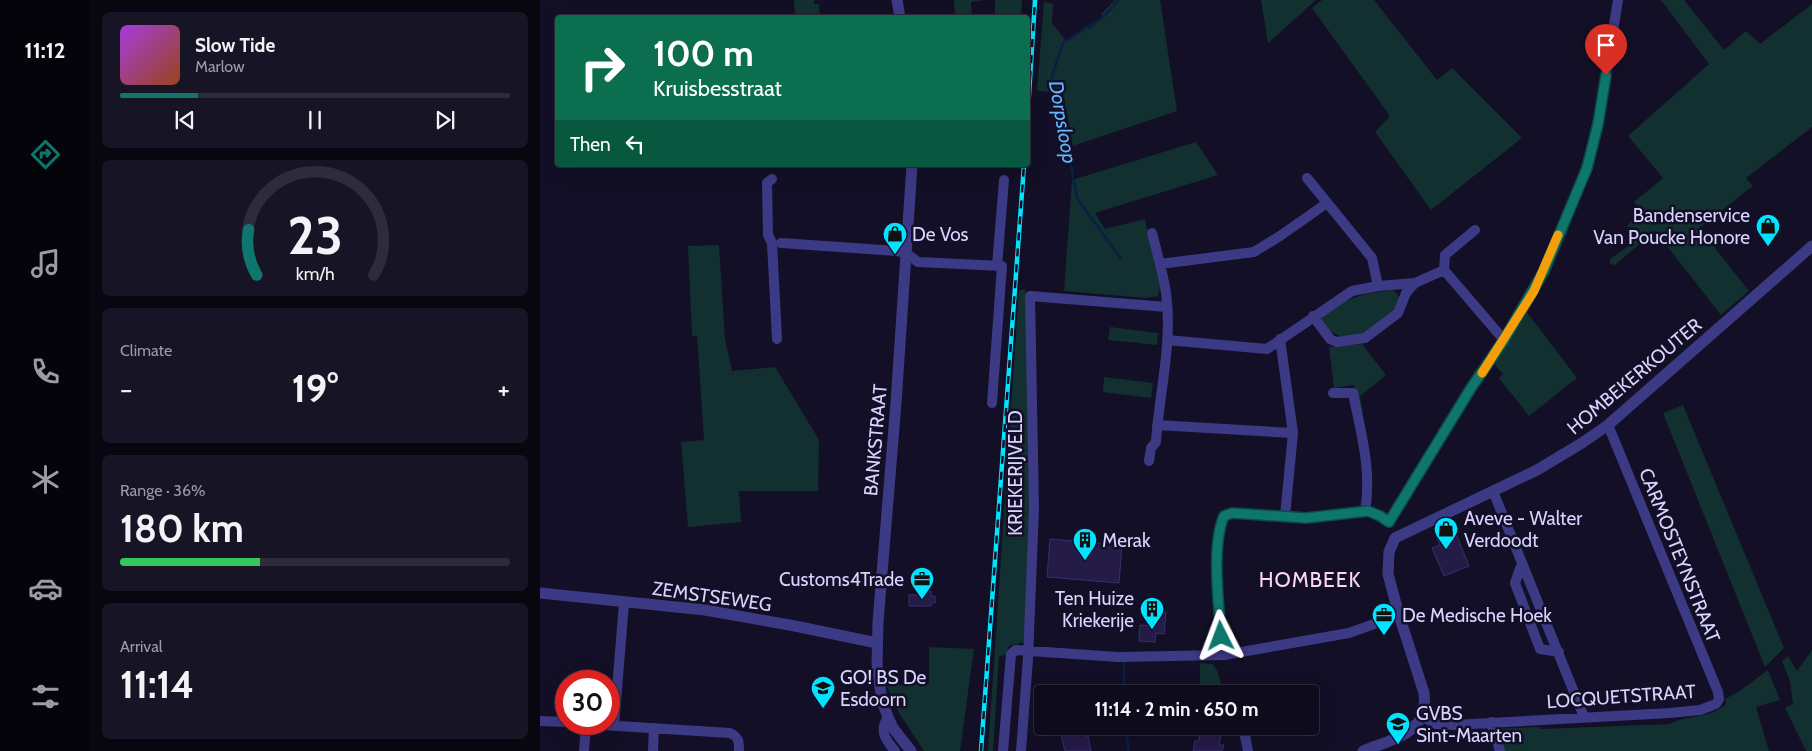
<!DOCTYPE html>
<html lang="en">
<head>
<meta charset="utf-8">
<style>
  body { margin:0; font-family:Cabin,sans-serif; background:#171425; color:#f1f3f6; height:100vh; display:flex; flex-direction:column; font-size:19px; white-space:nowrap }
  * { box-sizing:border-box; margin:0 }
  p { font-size:16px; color:#9b9ba3 }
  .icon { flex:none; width:28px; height:28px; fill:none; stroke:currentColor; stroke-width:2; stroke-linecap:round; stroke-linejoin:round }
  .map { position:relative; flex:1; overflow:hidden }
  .side { display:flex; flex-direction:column; gap:12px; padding:12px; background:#08060f; width:450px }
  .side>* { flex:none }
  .banner { position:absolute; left:15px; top:15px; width:475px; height:152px; border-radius:5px; box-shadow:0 5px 20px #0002,0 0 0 1px #2e2b3b; background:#0b6e4f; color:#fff; overflow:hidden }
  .speed { position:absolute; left:15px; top:670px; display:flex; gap:10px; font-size:25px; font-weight:700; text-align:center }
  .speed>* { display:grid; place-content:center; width:65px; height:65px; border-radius:50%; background:#0e0b1c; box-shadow:0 5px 20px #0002,0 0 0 1px #2e2b3b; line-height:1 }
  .speed .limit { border:8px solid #d22; background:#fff; color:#111 }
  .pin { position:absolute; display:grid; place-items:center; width:42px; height:42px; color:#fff; margin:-51px -21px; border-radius:50% 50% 50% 0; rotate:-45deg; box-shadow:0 0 5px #0007 }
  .pin .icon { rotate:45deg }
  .me { position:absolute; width:55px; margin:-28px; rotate:357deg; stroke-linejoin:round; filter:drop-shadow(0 0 4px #0008) }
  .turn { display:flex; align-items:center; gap:18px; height:105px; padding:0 15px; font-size:22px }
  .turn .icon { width:65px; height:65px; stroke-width:2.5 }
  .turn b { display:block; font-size:35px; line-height:42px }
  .then { display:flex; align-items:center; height:48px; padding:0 15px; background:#0003; gap:10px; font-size:19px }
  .big { font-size:38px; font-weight:700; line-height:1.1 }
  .side .tile { flex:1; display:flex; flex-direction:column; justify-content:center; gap:8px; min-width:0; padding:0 18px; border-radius:8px; background:#171425 }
  .side .dial { align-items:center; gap:0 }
  .dial svg { height:130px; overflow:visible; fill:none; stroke:#2e2b3b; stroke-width:7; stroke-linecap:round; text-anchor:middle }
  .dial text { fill:#f1f3f6; stroke:none }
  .song { display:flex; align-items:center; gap:15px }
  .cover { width:60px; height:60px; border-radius:8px; background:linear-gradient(135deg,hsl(280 70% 55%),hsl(20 70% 35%)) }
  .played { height:5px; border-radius:2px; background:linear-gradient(90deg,#0f766e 20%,#2e2b3b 20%) }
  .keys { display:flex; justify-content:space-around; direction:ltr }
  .heat { display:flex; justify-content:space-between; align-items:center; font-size:28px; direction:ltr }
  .charge { height:8px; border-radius:4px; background:linear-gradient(90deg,#34c759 36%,#2e2b3b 0) }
  .trip { position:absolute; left:494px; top:685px; width:285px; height:50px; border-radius:5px; background:#0e0b1c; box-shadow:0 5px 20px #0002,0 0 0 1px #2e2b3b; font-weight:700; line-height:50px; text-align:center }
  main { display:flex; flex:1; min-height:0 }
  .tabs { display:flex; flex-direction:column; width:90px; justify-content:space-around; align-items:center; background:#06040b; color:#9b9ba3 }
  .tabs .icon { width:35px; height:35px }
  .tabs .current { color:#0f766e }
  .tabs b { font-size:22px; color:#f1f3f6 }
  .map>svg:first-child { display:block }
  .green { fill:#12302f }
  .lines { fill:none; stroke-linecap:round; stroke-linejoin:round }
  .stream { stroke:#0a1f44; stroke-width:2.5 }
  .building { fill:#241b47; stroke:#3b2d73 }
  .minor { stroke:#3d3a85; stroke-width:10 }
  .tertiary { stroke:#3d3a85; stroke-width:11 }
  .rail-casing { stroke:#00e5ff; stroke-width:4.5 }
  .rail { stroke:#130f26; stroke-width:2.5; stroke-dasharray:8; stroke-linecap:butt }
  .route-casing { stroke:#0a4d48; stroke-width:12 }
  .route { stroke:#0f766e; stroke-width:9 }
  .slow { stroke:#f59e0b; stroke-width:9 }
  .labels { text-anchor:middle; stroke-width:5; stroke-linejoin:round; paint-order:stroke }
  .poi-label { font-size:19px; fill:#d9d4ff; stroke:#130f26; text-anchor:start }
  .street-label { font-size:19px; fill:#d9d4ff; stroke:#130f26 }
  .water-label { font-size:20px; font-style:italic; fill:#62b6ff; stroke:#130f26 }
  .quarter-label { font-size:21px; letter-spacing:1px; fill:#ffd6f0; stroke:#130f26 }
</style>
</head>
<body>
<main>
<nav class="tabs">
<b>11:12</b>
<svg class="icon current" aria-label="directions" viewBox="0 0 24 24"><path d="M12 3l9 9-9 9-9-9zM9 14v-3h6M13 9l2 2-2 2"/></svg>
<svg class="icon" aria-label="music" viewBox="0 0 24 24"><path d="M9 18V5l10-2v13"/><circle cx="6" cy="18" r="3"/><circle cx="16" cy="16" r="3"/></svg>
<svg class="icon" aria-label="phone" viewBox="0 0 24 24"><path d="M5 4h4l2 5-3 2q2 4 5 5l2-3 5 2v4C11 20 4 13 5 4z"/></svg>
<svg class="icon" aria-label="climate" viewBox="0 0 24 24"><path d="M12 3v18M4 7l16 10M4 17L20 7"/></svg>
<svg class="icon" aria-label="car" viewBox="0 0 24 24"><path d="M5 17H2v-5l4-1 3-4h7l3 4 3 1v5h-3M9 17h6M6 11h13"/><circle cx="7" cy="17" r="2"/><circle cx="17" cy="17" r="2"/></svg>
<svg class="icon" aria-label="filters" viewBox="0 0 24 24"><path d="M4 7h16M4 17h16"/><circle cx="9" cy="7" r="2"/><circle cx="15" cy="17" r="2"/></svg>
</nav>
<section class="side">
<div class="tile">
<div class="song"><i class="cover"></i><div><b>Slow Tide</b><p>Marlow</p></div></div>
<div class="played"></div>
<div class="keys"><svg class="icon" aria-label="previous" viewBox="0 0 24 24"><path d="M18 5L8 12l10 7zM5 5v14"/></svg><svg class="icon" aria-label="pause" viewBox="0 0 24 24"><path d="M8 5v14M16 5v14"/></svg><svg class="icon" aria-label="next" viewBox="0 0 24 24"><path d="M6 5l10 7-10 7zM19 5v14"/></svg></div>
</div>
<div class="tile dial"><svg viewBox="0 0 100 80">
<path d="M14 69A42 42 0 1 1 86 69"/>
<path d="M14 69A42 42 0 0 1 9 41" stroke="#0f766e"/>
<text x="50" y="56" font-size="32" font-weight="700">23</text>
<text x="50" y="72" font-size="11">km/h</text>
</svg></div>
<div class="tile"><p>Climate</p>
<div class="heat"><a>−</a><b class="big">19°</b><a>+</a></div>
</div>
<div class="tile"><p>Range · 36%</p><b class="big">180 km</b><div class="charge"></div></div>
<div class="tile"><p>Arrival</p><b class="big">11:14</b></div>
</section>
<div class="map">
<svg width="1272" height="751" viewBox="0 0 1272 751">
  <rect width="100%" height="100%" fill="#130f26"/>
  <path class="green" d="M 254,0 L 274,0 L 274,4 L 279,4 L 280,17 L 255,17 Z
    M 414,0 L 444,0 L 431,2 L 432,17 L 415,18 Z
    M 455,0 L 482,0 L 481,17 L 455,17 Z
    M 575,0 L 620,0 L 637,111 L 533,146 L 523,93 L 497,91 L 504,2 L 513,4 L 512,23 L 526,41 L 546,26 L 549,29 L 563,17 L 561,14 Z
    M 721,0 L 776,0 L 728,43 Z
    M 782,0 L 834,0 L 897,80 L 912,68 L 982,138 L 891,210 L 835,132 L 850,116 L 772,8 Z
    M 1121,0 L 1144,0 L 1184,50 L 1206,31 L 1220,44 L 1272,4 L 1272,127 L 1206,178 L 1213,186 L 1159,228 L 1209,291 L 1181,315 L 1115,231 L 1075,265 L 1070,264 L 1070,259 L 1091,244 L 1096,231 L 1087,226 L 1096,216 L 1102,222 L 1107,219 L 1094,202 L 1123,178 L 1088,136 L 1169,64 Z
    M 656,142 L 678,175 L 555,213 L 565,229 L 605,219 L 620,287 L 618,296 L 606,298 L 524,291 L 532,180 Z
    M 179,245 L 185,339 L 192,371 L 235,367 L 279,440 L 278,491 L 199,491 L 201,522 L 148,527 L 141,442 L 164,440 L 157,336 L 152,336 L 148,246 Z
    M 485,289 L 491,446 L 490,527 L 484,642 L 469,646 L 465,655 L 459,656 L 453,751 L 448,751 L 479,290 Z
    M 853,290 C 856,293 859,294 859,299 C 859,310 852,314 844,320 C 838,325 832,332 826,335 C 809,343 790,335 781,321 L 782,315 C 809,298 821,293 853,290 Z
    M 986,311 L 1037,378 L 989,416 L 959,378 L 963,374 L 954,364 Z
    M 570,327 L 618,333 L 617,345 L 568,340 Z
    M 822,344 L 846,375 L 820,396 L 823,413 L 820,413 L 814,385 L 794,388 L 789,347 Z
    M 564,377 L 613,383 L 611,398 L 563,392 Z
    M 1143,405 L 1244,648 L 1225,667 L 1123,413 Z
    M 389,647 L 434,649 L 420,751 L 384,751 L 359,713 L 347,686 L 389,683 Z
    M 1272,650 L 1272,751 L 1266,751 L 1245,708 L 1253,704 L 1250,681 L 1242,661 L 1248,656 L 1257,671 Z
    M 660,663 L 672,664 L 677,670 L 684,694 L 660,694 Z
    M 1228,670 L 1240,700 L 1216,707 L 1229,751 L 962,751 L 952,729 L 998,727 L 1000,729 L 1130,724 C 1147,714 1171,719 1186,704 L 1185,699 L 1201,690 Z"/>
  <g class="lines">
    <path class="stream" d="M 579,0 L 563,17 L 523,43 L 512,76 L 512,88 L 525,133 L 537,198 L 581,259
      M 584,694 L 584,662
      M 585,726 L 589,751"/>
  </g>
  <path class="building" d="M 913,526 L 929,566 L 904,576 L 892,548 L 900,545 L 895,534 Z
    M 510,539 L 582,545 L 579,583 L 507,577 Z
    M 380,591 L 391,591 L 391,596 L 395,596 L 395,603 L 391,603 L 391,606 L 369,606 L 369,595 L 380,595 Z
    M 616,611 L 626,612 L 624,634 L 616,633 L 615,642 L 599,641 L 600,625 L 615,626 Z
    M 529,726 L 543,726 L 545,736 L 548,736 L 551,751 L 525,751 L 520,730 L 529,729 Z
    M 661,726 L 682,726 L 679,745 L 684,745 L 682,751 L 653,751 L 655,741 L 659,741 Z"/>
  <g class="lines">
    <path class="minor" d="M 767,178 L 832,258 L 838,286
      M 232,179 L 227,183 L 228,235 L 232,243 L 237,339
      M 241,243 L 357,251 L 366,253 L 378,262 L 462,266 L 452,403
      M 620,264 L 714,252 L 740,236 L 787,203
      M 457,266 L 464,180
      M 904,270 L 905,255 L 935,230
      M 773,316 L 790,339 L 797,342 L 825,338 L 858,313 L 866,293 L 875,283
      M 740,339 L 753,433 L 745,516
      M 627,340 L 727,349 L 812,291 L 838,286 L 875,283 L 904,270 L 964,340
      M 793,393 L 813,393 C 821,434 832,469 825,512
      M 617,425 L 753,433
      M 609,461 L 611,448 L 616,442 C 619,394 633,342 626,293 C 623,273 617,253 612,233
      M 953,491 L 1044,717
      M 849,522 L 931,388 L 964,340 L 1004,271 L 1047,168 L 1058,124 L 1078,0
      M 982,563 L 975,583 L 1000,649 L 1019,652
      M 684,655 C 678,622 671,547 684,516 L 692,513 L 766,518 L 828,511 L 840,516 L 849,522
      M 348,717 C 339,731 345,739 355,751
      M 883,717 L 896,724 L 914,725 L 1130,713 L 1160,710 L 1176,704 L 1179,699 L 1178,692 L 1068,425
      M 0,721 L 26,722
      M 951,722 L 960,751
      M 46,724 L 190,733 C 199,737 199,742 199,751
      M 74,726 L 84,603
      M 703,726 L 708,751
      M 44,751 L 46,724
      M 113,751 L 114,728
      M 463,751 L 471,654 L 476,650 L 578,657 L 684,655 L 809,633 L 859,615
      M 481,751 L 488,658 L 494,509 L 490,296 L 627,307"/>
    <path class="tertiary" d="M 357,0 L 360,18
      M 0,593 L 165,610 L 255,626 L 337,643
      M 371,751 L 353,728 L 348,717 L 342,701 L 337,664 L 338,622 L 356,403 L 372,165
      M 823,751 C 854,738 889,734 884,693 L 859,615 L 848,574 L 849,552 L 855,538 L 997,470 L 1042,443 L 1068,425 L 1272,246"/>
    <defs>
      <path id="rail" d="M 488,111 L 495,0
        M 441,751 L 484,165"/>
    </defs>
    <use href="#rail" class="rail-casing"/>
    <use href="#rail" class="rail"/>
  </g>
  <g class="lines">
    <defs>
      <path id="route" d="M 681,636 C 679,604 671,546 684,516 L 692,513 L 766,518 L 828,511 L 840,516 L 849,522 L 931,388 L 964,340 L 1004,271 L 1047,168 L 1058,124 L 1066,75"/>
    </defs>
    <use href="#route" class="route-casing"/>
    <use href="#route" class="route"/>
    <path class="slow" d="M 942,373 L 994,291 L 1018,235"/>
  </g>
  <defs>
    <symbol id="shop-pin" viewBox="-11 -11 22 30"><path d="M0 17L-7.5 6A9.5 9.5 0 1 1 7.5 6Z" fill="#00e5ff" stroke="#130f26"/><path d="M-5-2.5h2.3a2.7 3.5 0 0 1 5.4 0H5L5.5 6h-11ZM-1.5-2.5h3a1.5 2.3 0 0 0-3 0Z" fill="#111"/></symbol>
    <symbol id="building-pin" viewBox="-11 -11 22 30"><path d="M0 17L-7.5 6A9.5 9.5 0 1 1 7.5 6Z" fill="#00e5ff" stroke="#130f26"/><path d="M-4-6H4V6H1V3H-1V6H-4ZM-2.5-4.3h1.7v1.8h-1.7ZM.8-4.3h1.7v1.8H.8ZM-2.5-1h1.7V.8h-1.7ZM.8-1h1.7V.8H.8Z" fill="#111"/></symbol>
    <symbol id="office-pin" viewBox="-11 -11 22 30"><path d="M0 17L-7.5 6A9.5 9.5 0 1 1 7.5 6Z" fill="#00e5ff" stroke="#130f26"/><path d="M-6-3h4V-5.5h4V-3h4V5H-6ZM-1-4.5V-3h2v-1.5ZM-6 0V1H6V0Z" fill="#111"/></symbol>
    <symbol id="school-pin" viewBox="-11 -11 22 30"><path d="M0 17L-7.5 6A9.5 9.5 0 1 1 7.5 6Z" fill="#00e5ff" stroke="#130f26"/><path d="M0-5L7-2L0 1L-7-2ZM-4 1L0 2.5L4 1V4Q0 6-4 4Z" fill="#111"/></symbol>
  </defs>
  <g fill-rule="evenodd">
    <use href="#shop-pin" x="1214" y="212" width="28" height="38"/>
    <use href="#shop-pin" x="341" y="220" width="28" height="38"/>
    <use href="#shop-pin" x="892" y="515" width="28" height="38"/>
    <use href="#building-pin" x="531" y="526" width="28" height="38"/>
    <use href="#office-pin" x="368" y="565" width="28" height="38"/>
    <use href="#building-pin" x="598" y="595" width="28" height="38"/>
    <use href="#office-pin" x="830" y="601" width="28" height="38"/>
    <use href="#school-pin" x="269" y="674" width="28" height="38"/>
    <use href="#school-pin" x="844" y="710" width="28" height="38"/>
  </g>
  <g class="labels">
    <g class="poi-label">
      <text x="1210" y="222" text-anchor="end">Bandenservice<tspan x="1210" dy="22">Van Poucke Honore</tspan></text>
      <text x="372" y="241">De Vos</text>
      <text x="924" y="525">Aveve - Walter<tspan x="924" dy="22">Verdoodt</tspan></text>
      <text x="562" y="547">Merak</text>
      <text x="364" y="586" text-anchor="end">Customs4Trade</text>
      <text x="594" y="605" text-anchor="end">Ten Huize<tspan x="594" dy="22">Kriekerije</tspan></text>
      <text x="862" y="622">De Medische Hoek</text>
      <text x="300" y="684">GO! BS De<tspan x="300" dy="22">Esdoorn</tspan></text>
      <text x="876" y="720">GVBS<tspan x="876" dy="22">Sint-Maarten</tspan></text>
    </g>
    <g class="street-label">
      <text transform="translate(1094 376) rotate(-40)" y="7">HOMBEKERKOUTER</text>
      <text transform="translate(335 440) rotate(-85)" y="7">BANKSTRAAT</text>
      <text transform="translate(475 473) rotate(-90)" y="7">KRIEKERIJVELD</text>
      <text transform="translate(1140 555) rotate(68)" y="7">CARMOSTEYNSTRAAT</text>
      <text transform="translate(172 596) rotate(8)" y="7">ZEMSTSEWEG</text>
      <text transform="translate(1081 696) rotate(-4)" y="7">LOCQUETSTRAAT</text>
    </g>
    <g class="water-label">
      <text transform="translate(523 122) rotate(80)" y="7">Dorpsloop</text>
    </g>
    <g class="quarter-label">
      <text x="770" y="587">HOMBEEK</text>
    </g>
  </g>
</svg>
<div class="speed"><div class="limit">30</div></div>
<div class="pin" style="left:1066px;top:75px;background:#d93025"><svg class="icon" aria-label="arrive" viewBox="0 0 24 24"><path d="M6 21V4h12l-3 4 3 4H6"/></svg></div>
<svg class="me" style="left:681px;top:636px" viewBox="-20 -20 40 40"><path d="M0-17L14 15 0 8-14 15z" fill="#0f766e" stroke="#fff" stroke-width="4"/></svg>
<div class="trip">11:14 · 2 min · 650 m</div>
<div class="banner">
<div class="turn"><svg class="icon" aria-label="right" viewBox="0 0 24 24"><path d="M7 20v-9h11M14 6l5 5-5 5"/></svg><div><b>100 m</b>Kruisbesstraat</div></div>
<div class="then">Then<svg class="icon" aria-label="left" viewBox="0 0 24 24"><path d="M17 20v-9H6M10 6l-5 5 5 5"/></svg></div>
</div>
</div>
</main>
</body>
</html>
